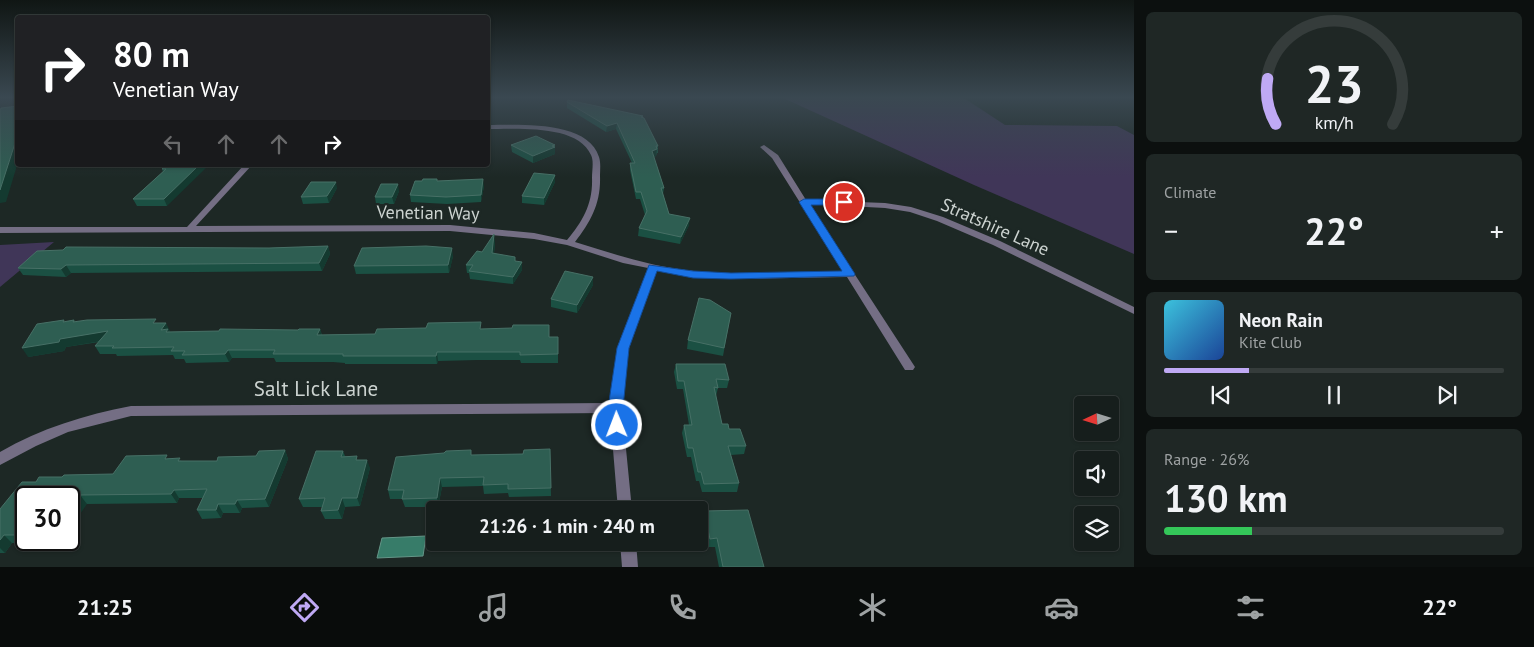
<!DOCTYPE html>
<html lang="en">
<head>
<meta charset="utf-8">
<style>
  body { margin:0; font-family:"PT Sans",sans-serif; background:#1f2725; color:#f1f3f6; height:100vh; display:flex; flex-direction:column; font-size:19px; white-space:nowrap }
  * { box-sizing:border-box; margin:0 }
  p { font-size:16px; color:#9ea2a3 }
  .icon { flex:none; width:28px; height:28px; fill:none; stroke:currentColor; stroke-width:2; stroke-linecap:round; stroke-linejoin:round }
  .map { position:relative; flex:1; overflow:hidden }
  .details { display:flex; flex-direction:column; gap:12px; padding:12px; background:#0c100f; width:400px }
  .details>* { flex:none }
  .top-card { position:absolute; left:15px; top:15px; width:475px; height:152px; border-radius:5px; box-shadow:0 1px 4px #0004,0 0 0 1px #353c3b; background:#202124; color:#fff; overflow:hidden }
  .needle { width:32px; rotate:266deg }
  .tools { position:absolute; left:1074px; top:396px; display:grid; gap:10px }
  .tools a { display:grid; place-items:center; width:45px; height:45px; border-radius:5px; background:#161e1c; box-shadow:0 1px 4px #0004,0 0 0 1px #353c3b; font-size:25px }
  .speed { position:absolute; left:15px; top:486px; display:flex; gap:10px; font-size:25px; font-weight:700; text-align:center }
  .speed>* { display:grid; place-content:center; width:65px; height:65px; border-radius:50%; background:#161e1c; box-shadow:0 1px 4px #0004,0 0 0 1px #353c3b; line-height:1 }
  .speed .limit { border:2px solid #111; border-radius:8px; background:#fff; color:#111 }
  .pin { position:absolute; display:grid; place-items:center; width:42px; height:42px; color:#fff; margin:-21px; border:2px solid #fff; border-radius:50%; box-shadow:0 1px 5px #0007 }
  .me { position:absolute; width:55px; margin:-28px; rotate:359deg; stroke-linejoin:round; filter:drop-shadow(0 0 4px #0008) }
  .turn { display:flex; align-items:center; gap:18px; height:105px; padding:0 15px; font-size:22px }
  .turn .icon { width:65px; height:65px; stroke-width:2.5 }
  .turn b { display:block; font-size:35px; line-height:42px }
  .lanes { display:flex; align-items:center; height:48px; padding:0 15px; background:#0003; justify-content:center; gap:25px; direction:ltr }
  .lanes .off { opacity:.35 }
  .big { font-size:38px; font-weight:700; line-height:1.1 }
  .details .tile { flex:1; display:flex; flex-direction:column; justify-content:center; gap:8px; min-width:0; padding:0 18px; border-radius:8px; background:#1f2725 }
  .details .dial { align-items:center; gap:0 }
  .dial svg { height:130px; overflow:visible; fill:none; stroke:#353c3b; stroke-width:7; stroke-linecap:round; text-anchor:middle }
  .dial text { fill:#f1f3f6; stroke:none }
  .song { display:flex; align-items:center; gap:15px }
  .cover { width:60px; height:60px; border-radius:8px; background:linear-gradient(135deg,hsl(190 70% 55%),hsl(220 70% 35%)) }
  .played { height:5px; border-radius:2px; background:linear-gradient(90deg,#bfa9f4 25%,#353c3b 25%) }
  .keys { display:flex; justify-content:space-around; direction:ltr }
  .heat { display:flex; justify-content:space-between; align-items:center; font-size:28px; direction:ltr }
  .charge { height:8px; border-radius:4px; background:linear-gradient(90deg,#34c759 26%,#353c3b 0) }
  .trip { position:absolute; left:426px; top:501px; width:282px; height:50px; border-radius:5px; background:#161e1c; box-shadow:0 1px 4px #0004,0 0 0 1px #353c3b; font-weight:700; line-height:50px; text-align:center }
  .tabs { display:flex; height:80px; justify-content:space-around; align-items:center; background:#090c0b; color:#9ea2a3 }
  .tabs .icon { width:35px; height:35px }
  .tabs .on { color:#bfa9f4 }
  .tabs b { font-size:22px; color:#f1f3f6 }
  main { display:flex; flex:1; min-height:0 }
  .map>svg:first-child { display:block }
  .green { fill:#403658 }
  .water { fill:#377c69; stroke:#649688 }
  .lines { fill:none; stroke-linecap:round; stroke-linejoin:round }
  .street { fill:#746e84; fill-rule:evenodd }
  .wall { fill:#1b5043 }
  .shaded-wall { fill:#143a30 }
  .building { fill:#2e5e52; stroke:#477066 }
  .route { fill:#1a73e8; stroke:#114b97 }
  .labels { text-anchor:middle; stroke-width:5; stroke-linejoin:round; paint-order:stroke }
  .street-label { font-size:18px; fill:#ccd3d0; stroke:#1d2825 }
  .near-street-label { font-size:21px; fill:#ccd3d0; stroke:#1d2825 }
</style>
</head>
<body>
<main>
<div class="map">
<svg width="1134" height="567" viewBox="0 0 1134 567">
  <rect width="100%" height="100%" fill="#1d2825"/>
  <path class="green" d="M 783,98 L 964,98 L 1005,125 L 1117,126 L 1134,135 L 1134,254 L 974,185 Z
    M 54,242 L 0,287 L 0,245 Z"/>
  <path class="water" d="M 426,536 L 423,556 L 377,558 L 382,538 Z"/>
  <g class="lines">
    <path class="street" d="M 488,125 C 518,125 588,120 599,157 C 601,163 600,170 600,176 C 601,203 591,221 575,242 C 613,254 653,267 694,271 C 743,277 794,272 843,271 L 772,158 L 760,147 L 764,145 L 778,155 L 806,200 L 885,203 L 911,207 L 943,217 L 1000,241 L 1134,307 L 1134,314 L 993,245 L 937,221 L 910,212 L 885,208 L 809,204 L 915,367 L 913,370 L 905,370 L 847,277 L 731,279 L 693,277 L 657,270 L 629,348 L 622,408 L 632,510 L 618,510 L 610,413 L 131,416 L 68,432 L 36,446 L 0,465 L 0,452 C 41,428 85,415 131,406 L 610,403 L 617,348 L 648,268 L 623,263 L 567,245 L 534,239 L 450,231 L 0,233 L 0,227 L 187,227 L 244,165 L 252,165 L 196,226 L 450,225 L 534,233 L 567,240 C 583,221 593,203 592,178 C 592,170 594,161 591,155 C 578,124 516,129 488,129 Z
      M 620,542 L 636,542 L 638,567 L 622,567 Z"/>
  </g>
  <path class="wall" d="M 567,102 L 643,116 L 643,118 L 658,146 L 658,153 L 657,153 L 656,156 L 654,157 L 664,188 L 663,194 L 669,214 L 689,225 L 680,244 L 638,236 L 639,228 L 645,215 L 640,199 L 636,199 L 630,170 L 630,163 L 632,163 L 616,129 L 606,132 L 567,108 Z
    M 511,145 L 555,145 L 555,154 L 533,163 L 512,152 Z
    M 166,165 L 167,206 L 137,206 L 133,199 L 163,172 L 162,169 Z
    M 555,175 L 555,182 L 544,205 L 522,203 L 522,196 Z
    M 437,179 L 437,181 L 484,186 L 481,202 L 447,204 L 411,202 L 410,195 L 422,181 Z
    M 337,188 L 329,203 L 303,204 L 301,197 Z
    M 399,191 L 394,204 L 376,204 L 375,197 Z
    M 495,242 L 494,254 L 515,257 L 515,261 L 522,270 L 513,284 L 470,279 L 469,273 L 467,273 L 466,265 Z
    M 328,246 L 330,254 L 322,271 L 71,273 L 66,277 L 23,275 L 18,268 L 269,248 Z
    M 453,256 L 449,273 L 356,274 L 354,266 Z
    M 593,277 L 593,285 L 577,313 L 551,307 L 551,299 Z
    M 731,313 L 723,356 L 687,349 L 688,340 Z
    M 74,320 L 75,322 L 158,323 L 170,331 L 169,332 L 298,330 L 320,329 L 322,335 L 375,334 L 481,329 L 549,337 L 558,337 L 558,363 L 521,363 L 520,360 L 477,360 L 438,361 L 437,364 L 345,364 L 345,363 L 333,362 L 276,362 L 274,358 L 232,358 L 229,362 L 186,363 L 184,359 L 175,359 L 173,355 L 117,356 L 116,354 L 100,354 L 95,346 L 99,342 L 66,347 L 64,351 L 28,357 L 65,322 Z
    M 676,364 L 729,380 L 727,388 L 718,388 L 716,396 L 722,424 L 729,429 L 746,446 L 744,454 L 731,455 L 739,483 L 737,492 L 702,492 L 699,481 L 696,481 L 691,457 L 687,457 L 682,433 L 684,425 L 689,425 L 683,389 L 677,389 L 674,372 Z
    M 550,449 L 551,496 L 509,497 L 508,493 L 484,494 L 483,486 L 442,487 L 438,507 L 405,507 L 402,499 L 390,499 L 388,490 L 472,455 L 523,454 Z
    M 285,450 L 288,459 L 269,507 L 242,508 L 240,513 L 223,513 L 221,518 L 202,519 L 197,510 L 203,498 L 179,498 L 177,503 L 87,504 L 26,498 L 26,540 L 33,540 L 30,543 L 12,543 L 5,553 L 0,553 L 0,509 L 36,482 L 62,477 L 113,474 L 169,458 L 182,461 L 217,461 L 256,456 Z
    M 343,451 L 345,456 L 358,460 L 370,468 L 360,506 L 345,507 L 342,519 L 325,519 L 321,511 L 322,507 L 303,507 L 299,499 Z
    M 704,511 L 764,567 L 719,567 L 715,547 L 707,547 L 702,519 Z"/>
  <path class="shaded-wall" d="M 617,123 L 616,129 L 606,132 L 607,126 Z
    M 17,137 L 18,137 L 18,162 L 6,202 L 0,203 L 0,190 Z
    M 555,145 L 555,154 L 533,163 L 533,156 Z
    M 657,149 L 656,156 L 651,157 L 652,151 Z
    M 199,165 L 209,165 L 167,206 L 164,199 Z
    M 555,175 L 555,182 L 544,205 L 544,198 Z
    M 483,179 L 484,186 L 481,202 L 481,195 Z
    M 336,182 L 337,188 L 329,203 L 327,196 Z
    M 398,184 L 399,191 L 394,204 L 392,197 Z
    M 690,218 L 689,225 L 680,244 L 681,237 Z
    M 494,234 L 495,242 L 493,261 L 492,253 Z
    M 328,246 L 330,254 L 322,271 L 319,263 Z
    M 452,248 L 453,256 L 449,273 L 448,265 Z
    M 522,262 L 522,270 L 513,284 L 513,277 Z
    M 66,265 L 71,273 L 66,277 L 61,269 Z
    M 593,277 L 593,285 L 577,313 L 577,305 Z
    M 166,323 L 170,331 L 165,338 L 161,330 Z
    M 320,329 L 322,337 L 317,335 Z
    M 108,331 L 113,339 L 66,347 L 64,351 L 28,357 L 22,348 L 60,339 Z
    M 228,350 L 232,358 L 229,362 L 225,354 Z
    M 437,352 L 438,361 L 437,364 L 436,356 Z
    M 285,450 L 288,459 L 269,507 L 265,499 Z
    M 367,460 L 370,468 L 360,506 L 357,498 Z
    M 440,478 L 442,487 L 438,507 L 437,498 Z
    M 174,490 L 179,498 L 177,503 L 171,494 Z
    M 80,495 L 87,504 L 69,530 L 69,511 Z
    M 342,498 L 345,507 L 342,519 L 338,510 Z
    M 237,500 L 242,508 L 240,513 L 235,504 Z
    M 218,504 L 223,513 L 221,518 L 216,510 Z
    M 26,530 L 26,539 L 22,535 Z
    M 4,535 L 12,543 L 5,553 L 0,548 L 0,540 Z
    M 27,540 L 33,540 L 30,543 Z"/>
  <path class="building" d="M 568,100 L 643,116 L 641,117 L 644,118 L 658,146 L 656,146 L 657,149 L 652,151 L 664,188 L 661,188 L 669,214 L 690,218 L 681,237 L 639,228 L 647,211 L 641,192 L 636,192 L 630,163 L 635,163 L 617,123 L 607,126 L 567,102 Z
    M 18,106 L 18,137 L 17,137 L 0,190 L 0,110 L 1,108 Z
    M 536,136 L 555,145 L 552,146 L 555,147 L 533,156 L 511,145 Z
    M 166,165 L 199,165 L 164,199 L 133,199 L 166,169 L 162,169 Z
    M 534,173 L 555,175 L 544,198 L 522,196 Z
    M 423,179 L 437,179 L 437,181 L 483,179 L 481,195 L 446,197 L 410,195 L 415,181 L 422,181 Z
    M 311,182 L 336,182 L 327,196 L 301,197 Z
    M 381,184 L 398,184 L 392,197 L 375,197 Z
    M 494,234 L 492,253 L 515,257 L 515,261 L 522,262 L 513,277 L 469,271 L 473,265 L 466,265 L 477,251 L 482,252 Z
    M 328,246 L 319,263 L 66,265 L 61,269 L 18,268 L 37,251 L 63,250 L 66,247 L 269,248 Z
    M 426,246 L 452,248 L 448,265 L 354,266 L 362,248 Z
    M 565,271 L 593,277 L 577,305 L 551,299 Z
    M 699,298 L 710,300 L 731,313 L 724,348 L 688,340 Z
    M 156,319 L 153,323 L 166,323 L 161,330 L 168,329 L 166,332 L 219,331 L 220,329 L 298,330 L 299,329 L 320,329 L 317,335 L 375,334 L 377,329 L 426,328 L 428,323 L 481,322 L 480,329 L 512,328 L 513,325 L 549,325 L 549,337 L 558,337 L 558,354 L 520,355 L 520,352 L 437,352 L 436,356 L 343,356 L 343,354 L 273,354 L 275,350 L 228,350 L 225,354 L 182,355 L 185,351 L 171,351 L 174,347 L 112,348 L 114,346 L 95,346 L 108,331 L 60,339 L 59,342 L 22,348 L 37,324 L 64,320 L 63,322 L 74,320 L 73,322 L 87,320 Z
    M 676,364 L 725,364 L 729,380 L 716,379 L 718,388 L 714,387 L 722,424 L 728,424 L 729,429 L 740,429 L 746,446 L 728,446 L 739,483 L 704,484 L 701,472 L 698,472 L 693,448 L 688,448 L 684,425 L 692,425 L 684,381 L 678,381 Z
    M 550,449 L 551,488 L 508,489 L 508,484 L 483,485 L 484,477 L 440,478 L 437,498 L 402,499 L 404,490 L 388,490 L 396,457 L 444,453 L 446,451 L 471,450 L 471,455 L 523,454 L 524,450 Z
    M 285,450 L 265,499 L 237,500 L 235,504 L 218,504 L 216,510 L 197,510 L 207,489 L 174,490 L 171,494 L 80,495 L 69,511 L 69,498 L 26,498 L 26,530 L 22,535 L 4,535 L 0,540 L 0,509 L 22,482 L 36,482 L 39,477 L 62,477 L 64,475 L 113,474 L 126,456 L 167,455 L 165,459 L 180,458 L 178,461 L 217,461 L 218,457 L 256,456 L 259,451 Z
    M 316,451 L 343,451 L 341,457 L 357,456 L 356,460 L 367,460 L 357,498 L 342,498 L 338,510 L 321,511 L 325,498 L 299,499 Z
    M 748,510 L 764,567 L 723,567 L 717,538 L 710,539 L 704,511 Z"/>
  <linearGradient id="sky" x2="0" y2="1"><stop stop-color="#101614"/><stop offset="0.55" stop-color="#3a4851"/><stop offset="1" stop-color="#3a4851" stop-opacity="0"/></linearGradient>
  <rect width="1134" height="177" fill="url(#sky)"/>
  <path class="route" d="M 804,199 L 844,199 L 849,202 L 844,205 L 811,205 L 855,274 L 854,276 L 731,279 L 693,278 L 657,271 L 629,348 L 623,408 L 625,425 L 622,429 L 617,430 L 612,429 L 608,408 L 617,348 L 649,265 L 693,271 L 731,273 L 842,271 L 799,202 Z"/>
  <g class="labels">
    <g class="street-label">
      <text transform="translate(428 213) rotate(1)" y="6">Venetian Way</text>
      <text transform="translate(995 227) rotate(24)" y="6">Stratshire Lane</text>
    </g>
    <g class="near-street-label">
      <text x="316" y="396">Salt Lick Lane</text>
    </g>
  </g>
</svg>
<div class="tools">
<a><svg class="needle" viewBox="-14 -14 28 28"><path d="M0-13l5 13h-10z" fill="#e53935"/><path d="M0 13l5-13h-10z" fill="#9ea2a3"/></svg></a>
<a><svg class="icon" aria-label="sound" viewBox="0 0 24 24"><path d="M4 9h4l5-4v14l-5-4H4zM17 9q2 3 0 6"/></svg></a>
<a><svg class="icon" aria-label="layers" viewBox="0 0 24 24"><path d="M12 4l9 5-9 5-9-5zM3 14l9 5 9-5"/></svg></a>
</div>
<div class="speed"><div class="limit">30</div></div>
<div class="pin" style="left:844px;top:202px;background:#d93025"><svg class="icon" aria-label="arrive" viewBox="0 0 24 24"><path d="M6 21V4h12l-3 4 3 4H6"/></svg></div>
<svg class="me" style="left:617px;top:425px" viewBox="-20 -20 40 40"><circle r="17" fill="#1a73e8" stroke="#fff" stroke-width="3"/><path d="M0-11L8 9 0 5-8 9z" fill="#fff"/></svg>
<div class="trip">21:26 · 1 min · 240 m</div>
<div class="top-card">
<div class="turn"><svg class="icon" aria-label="right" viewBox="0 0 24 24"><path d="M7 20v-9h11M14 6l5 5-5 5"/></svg><div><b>80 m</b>Venetian Way</div></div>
<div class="lanes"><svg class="icon off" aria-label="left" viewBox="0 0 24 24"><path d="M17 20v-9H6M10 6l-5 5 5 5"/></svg><svg class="icon off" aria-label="ahead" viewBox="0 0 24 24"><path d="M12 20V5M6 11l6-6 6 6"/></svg><svg class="icon off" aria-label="ahead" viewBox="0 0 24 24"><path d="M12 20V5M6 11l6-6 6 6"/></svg><svg class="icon" aria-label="right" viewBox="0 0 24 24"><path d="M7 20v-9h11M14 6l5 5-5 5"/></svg></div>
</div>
</div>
<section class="details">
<div class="tile dial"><svg viewBox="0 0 100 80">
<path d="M14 69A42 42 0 1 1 86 69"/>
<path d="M14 69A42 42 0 0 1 9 41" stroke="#bfa9f4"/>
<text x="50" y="56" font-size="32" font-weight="700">23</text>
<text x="50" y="72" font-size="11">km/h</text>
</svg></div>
<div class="tile"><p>Climate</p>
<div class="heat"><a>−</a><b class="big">22°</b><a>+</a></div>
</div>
<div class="tile">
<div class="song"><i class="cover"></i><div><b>Neon Rain</b><p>Kite Club</p></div></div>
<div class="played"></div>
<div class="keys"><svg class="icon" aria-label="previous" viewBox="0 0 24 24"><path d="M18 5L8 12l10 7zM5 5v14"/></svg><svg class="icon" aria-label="pause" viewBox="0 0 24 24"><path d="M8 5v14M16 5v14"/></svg><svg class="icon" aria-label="next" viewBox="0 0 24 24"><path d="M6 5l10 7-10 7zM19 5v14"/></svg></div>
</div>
<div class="tile"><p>Range · 26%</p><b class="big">130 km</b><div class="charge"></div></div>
</section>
</main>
<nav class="tabs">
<b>21:25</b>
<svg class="icon on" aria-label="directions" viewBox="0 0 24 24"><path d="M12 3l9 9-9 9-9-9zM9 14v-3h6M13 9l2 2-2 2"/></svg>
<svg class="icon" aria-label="music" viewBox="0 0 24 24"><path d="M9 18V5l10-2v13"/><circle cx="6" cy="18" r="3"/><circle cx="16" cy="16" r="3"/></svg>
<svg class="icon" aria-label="phone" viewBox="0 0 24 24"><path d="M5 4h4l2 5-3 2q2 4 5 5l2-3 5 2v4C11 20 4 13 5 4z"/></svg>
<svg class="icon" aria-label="climate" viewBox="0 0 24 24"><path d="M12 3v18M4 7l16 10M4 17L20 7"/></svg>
<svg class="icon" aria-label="car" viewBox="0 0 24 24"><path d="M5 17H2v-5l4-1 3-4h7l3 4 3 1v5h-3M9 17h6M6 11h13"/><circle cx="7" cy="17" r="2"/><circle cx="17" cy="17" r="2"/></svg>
<svg class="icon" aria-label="filters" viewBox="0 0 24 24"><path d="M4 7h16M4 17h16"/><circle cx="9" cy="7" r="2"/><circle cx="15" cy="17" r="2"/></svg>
<b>22°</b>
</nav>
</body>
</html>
